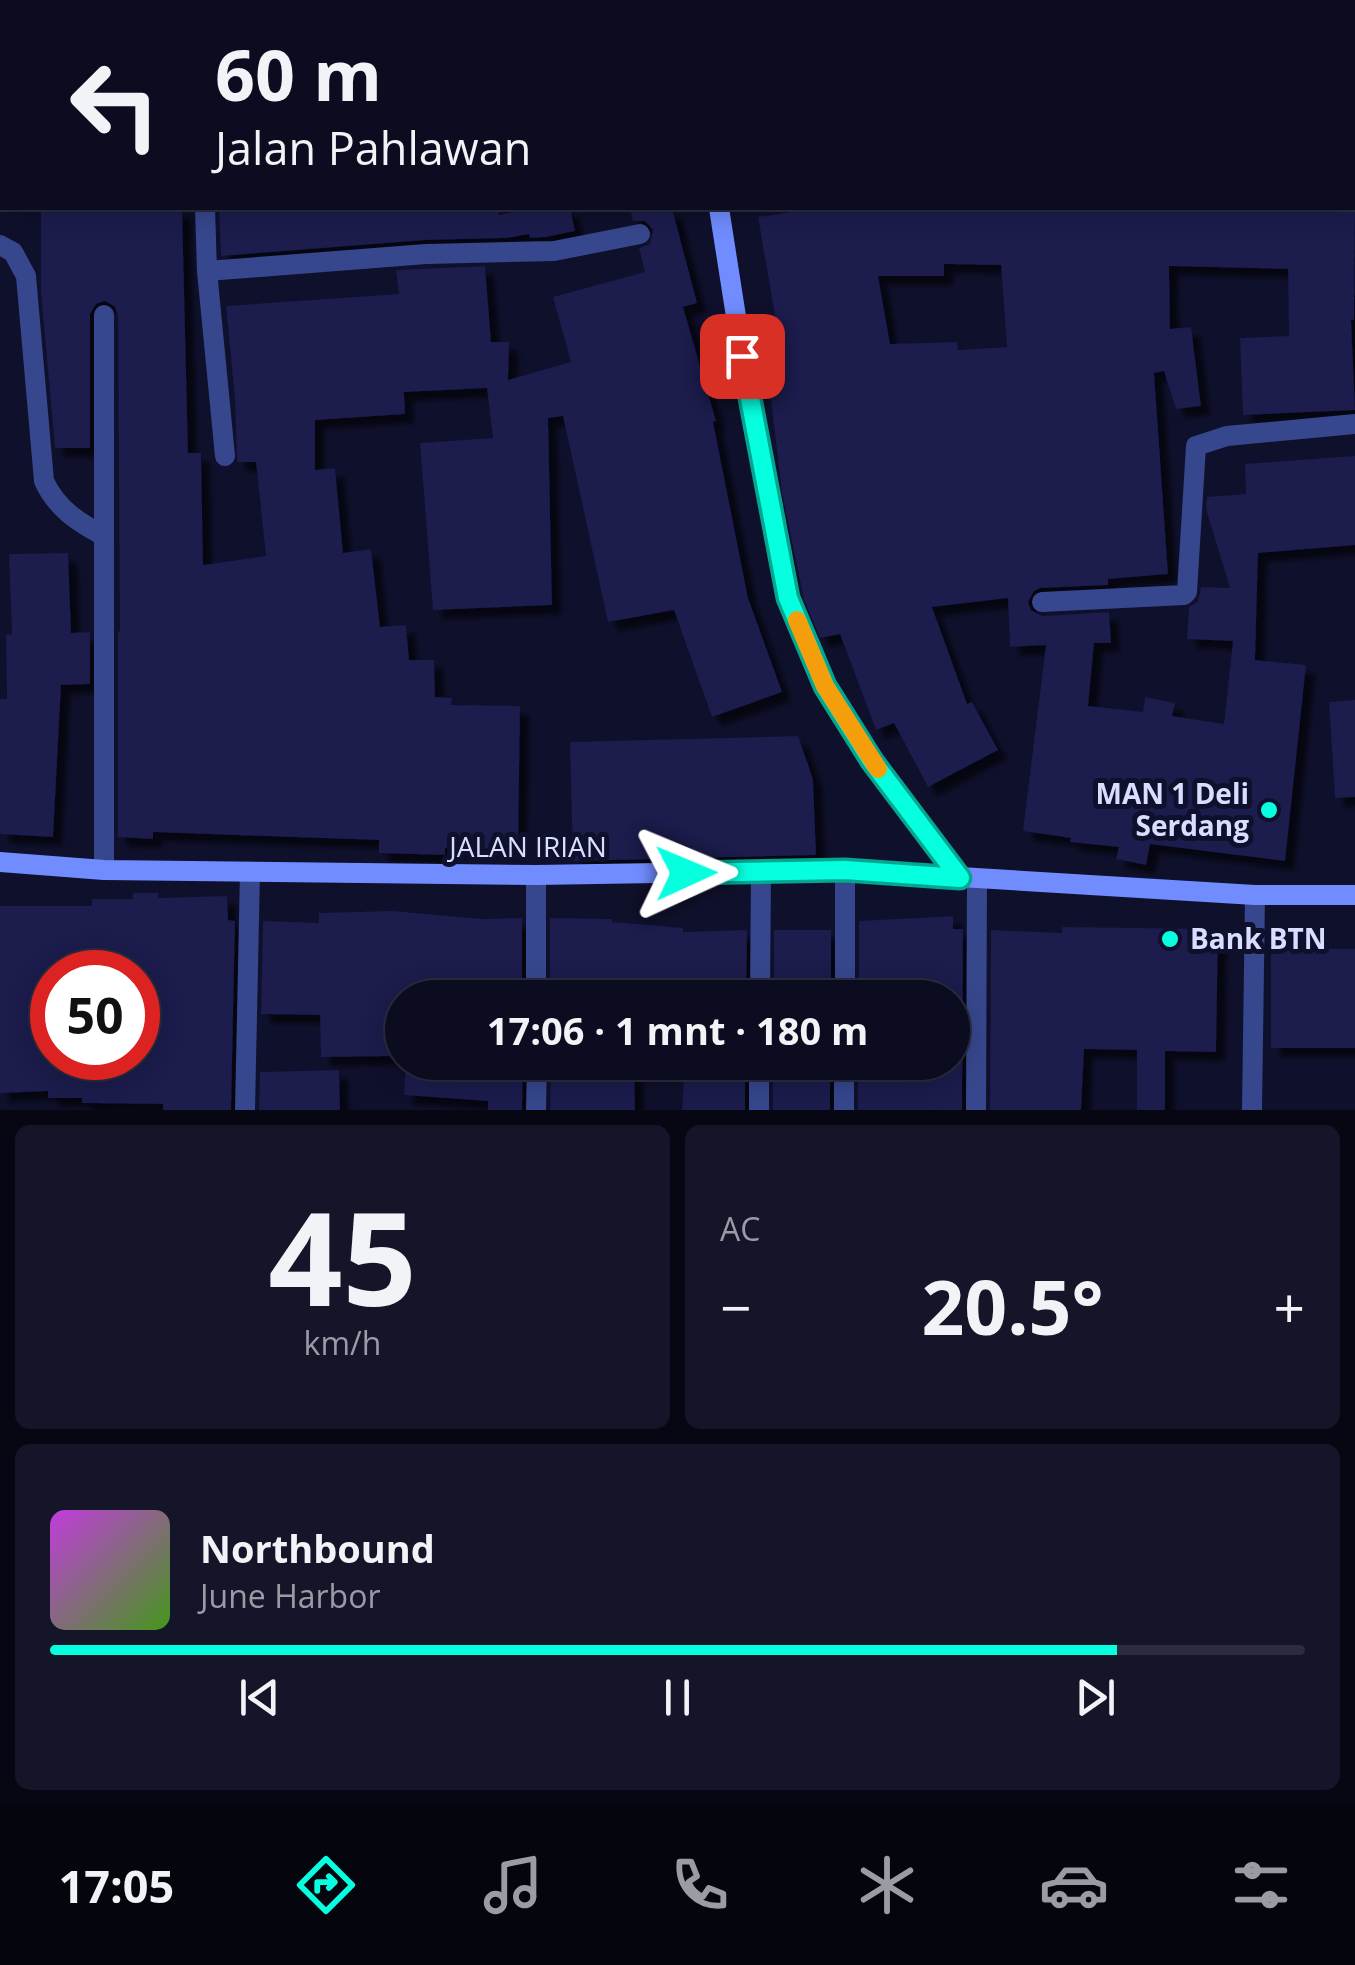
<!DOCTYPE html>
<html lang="id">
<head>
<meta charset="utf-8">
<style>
  body { margin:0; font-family:"Open Sans",sans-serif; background:#141529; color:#f1f3f6; height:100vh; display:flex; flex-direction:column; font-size:38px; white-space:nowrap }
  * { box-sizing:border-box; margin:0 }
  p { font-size:32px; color:#9a9ba5 }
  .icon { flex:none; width:55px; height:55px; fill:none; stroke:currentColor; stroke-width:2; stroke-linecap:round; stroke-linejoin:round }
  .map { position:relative; height:1110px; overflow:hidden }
  .details { display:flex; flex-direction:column; gap:15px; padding:15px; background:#060712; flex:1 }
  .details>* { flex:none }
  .guide { position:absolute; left:0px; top:0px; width:1355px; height:210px; box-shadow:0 5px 25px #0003,0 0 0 2px #2b2c3e; background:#0b0c20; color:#f1f3f6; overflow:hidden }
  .speed { position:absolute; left:30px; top:950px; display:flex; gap:20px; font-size:50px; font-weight:700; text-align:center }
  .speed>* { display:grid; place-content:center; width:130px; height:130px; border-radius:50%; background:#0b0c20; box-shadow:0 5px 25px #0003,0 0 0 2px #2b2c3e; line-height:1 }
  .speed .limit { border:15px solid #d22; background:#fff; color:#111 }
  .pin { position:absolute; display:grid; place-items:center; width:85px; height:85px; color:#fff; margin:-42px; border-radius:20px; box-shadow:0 5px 15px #0006 }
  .me { position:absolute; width:110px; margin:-55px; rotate:89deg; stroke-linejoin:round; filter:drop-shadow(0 0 8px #0008) }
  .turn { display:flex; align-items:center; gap:35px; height:210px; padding:0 50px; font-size:45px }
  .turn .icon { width:130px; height:130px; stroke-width:2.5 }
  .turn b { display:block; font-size:70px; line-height:85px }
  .big { font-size:75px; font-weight:700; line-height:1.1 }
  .details .card { flex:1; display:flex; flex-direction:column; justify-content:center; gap:15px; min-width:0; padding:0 35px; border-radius:15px; background:#141529 }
  .details .dial { align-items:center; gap:0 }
  .dial b { font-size:130px; line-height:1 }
  .song { display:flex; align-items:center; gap:30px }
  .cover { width:120px; height:120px; border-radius:15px; background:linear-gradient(135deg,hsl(290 70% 55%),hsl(100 70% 35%)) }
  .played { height:10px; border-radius:5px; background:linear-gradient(90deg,#05ffdf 85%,#2b2c3e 85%) }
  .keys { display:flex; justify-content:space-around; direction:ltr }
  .heat { display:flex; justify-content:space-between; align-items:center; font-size:55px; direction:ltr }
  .details .tiles { flex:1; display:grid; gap:15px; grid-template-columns:1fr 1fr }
  .card:last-child { grid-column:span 2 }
  .trip { position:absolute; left:385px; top:980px; width:585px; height:100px; border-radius:50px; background:#0b0c20; box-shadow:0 5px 25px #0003,0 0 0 2px #2b2c3e; font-weight:700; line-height:100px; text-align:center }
  .tab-bar { display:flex; height:160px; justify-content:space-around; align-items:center; background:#04050d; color:#9a9ba5 }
  .tab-bar .icon { width:70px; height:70px }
  .tab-bar .active { color:#05ffdf }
  .tab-bar b { font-size:45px; color:#f1f3f6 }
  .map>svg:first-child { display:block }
  .building { fill:#1a1b4d; fill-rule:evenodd; filter:url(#shadow) }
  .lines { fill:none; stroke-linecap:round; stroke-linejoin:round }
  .street { stroke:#37478d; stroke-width:20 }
  .secondary { stroke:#708cff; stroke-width:20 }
  .route-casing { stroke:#03a691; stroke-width:25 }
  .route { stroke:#05ffdf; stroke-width:18 }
  .slow { stroke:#f59e0b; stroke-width:18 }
  .poi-dot { fill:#05ffdf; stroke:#0f102b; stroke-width:4 }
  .labels { text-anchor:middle; stroke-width:10; stroke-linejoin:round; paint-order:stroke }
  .poi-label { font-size:28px; font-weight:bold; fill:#d9ddff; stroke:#0f102b; text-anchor:end }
  .street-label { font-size:28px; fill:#d9ddff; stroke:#0f102b }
</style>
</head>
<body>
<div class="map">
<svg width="1355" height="1110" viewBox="0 0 1355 1110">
  <defs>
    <filter id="shadow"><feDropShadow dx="9" dy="9" stdDeviation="2.5" flood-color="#0009"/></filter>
  </defs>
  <rect width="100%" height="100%" fill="#0f102b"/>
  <path class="building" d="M 41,208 L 182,208 L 188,453 L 201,453 L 203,565 L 266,556 L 256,462 L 237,462 L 235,399 L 226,306 L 399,294 L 396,270 L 485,266 L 491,342 L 509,342 L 508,380 L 571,362 L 553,297 L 645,272 L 639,248 L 650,244 L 653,230 L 645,221 L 633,221 L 630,208 L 672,208 L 697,303 L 683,307 L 716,421 L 713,422 L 748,598 L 782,692 L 712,717 L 674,610 L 608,622 L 563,416 L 548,418 L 552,605 L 433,610 L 420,443 L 493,438 L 487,388 L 404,392 L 405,414 L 315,420 L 315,470 L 335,468 L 343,553 L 371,549 L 380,627 L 406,625 L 409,660 L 434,660 L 435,697 L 452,698 L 451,705 L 520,706 L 518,849 L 445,848 L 445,855 L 379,853 L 379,840 L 153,832 L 153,839 L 118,837 L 118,632 L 120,631 L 118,315 L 115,307 L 105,301 L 96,304 L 90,314 L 90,448 L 55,448 L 41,293 Z
    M 219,208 L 498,208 L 499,215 L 531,208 L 570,208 L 575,231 L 546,237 L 530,238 L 529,234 L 507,238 L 425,240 L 221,256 Z
    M 817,208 L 1355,208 L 1354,320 L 1351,320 L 1355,410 L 1243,415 L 1240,338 L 1289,336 L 1288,269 L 1169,266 L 1170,329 L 1191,327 L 1201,406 L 1176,409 L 1164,371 L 1154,373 L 1168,574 L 1108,579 L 1108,585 L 1040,588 L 1034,591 L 1028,602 L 1031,610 L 1042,616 L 1109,612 L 1111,643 L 1094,643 L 1088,706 L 1143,712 L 1145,697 L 1175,703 L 1172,716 L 1224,724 L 1233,641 L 1187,639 L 1189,607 L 1198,601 L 1201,587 L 1230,588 L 1206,509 L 1207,497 L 1246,494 L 1245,464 L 1355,456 L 1355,545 L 1258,553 L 1255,660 L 1306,665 L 1285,861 L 1150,844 L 1146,865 L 1116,859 L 1119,847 L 1070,842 L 1071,838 L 1023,831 L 1046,645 L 1010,647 L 1008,598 L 932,607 L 967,704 L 972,702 L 998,750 L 928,787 L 894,723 L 876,730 L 840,634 L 820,638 L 804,600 L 782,493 L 766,358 L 782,356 L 758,217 ZM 944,264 L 1001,265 L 1007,347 L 958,350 L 957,342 L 890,344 L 878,276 L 944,276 Z
    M 68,553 L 71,633 L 90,632 L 90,684 L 61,685 L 53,837 L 0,834 L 0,699 L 7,699 L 6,635 L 12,634 L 9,554 Z
    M 1355,700 L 1355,797 L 1335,798 L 1329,702 Z
    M 798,736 L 813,779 L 816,855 L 573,861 L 570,742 Z
    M 133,893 L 158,893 L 158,898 L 227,896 L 228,920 L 235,921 L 231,1110 L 163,1110 L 163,1104 L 82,1103 L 82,1098 L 48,1098 L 48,1091 L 0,1093 L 0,906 L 92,906 L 92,899 L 133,899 ZM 52,972 L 138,972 L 138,1058 L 52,1058 Z
    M 393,911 L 482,919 L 522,918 L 522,998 L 395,998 L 396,1056 L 321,1057 L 320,1015 L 261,1014 L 263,921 L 319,923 L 319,913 Z
    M 953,916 L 953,929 L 963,929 L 962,1110 L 858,1110 L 858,1066 L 952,1065 L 952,998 L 859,998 L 859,921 Z
    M 550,918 L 612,919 L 612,922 L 683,928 L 683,932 L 747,930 L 746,998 L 550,998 Z
    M 1062,927 L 1218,929 L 1216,1052 L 1165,1051 L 1165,1110 L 1137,1110 L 1137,1050 L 1084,1049 L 1081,1110 L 990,1110 L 991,930 L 1062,933 Z
    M 774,930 L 831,930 L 831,998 L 774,998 Z
    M 1271,948 L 1355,949 L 1355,1048 L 1271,1048 Z
    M 406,1062 L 523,1062 L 522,1110 L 488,1110 L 488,1101 L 404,1095 Z
    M 551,1062 L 634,1062 L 635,1110 L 550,1110 Z
    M 685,1062 L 735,1062 L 734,1071 L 745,1071 L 745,1110 L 682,1110 Z
    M 830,1069 L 830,1110 L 773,1110 L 773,1070 Z
    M 339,1070 L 340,1110 L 259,1110 L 260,1072 Z"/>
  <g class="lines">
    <path class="street" d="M 1274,0 L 1275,2
      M 206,2 L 206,0
      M 1352,127 L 1355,127
      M 205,208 L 207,271 L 225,456
      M 0,245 L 13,252 L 26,276 L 44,481 C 57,509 78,522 104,536
      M 207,271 L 426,254 L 554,251 L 640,234
      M 104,315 L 104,870
      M 1042,602 L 1184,595 L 1187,592 L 1196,446 L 1227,436 L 1355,424
      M 536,875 L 536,998
      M 760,998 L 761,872
      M 845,998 L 845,870
      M 245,1110 L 250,872
      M 536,1110 L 537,1062
      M 759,1110 L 759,1062
      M 844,1110 L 844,1062
      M 976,1110 L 977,880
      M 1252,1110 L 1255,895"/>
    <path class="secondary" d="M 677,0 L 678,2
      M 719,208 L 748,393 L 788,598 L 825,685 L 872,761 L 960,879
      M 0,862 L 104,870 L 536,875 L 845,870 L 1255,895 L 1355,895"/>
  </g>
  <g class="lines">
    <defs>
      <path id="route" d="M 686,873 L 845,870 L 960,878 L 872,761 L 825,686 L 788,598 L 742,356"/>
    </defs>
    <use href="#route" class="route-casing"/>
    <use href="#route" class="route"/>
    <path class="slow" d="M 797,620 L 825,686 L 878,769"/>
  </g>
  <g class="poi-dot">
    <circle cx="1269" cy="810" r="10"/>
    <circle cx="1170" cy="939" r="10"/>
  </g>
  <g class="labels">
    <g class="poi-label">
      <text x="1249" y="804">MAN 1 Deli<tspan x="1249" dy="32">Serdang</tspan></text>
      <text x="1190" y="949" text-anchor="start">Bank BTN</text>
    </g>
    <g class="street-label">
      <text x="528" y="857">JALAN IRIAN</text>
    </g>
  </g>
</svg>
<div class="speed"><div class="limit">50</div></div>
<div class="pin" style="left:742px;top:356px;background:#d93025"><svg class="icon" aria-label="arrive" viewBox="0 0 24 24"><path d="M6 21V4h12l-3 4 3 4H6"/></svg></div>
<svg class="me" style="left:686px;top:873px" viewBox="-20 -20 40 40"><path d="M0-17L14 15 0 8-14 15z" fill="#05ffdf" stroke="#fff" stroke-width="4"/></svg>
<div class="trip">17:06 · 1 mnt · 180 m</div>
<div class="guide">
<div class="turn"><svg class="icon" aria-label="left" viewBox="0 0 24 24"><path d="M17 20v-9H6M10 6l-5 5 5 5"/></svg><div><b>60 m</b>Jalan Pahlawan</div></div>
</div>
</div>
<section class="details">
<div class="tiles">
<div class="card dial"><b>45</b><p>km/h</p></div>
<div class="card"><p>AC</p>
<div class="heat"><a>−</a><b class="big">20.5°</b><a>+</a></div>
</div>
<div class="card">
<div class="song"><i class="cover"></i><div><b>Northbound</b><p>June Harbor</p></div></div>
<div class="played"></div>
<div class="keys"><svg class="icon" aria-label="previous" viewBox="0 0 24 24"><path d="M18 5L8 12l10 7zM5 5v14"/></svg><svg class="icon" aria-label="pause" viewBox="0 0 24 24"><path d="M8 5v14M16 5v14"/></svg><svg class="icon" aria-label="next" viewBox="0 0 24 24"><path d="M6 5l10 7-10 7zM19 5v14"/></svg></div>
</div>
</div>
</section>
<nav class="tab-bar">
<b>17:05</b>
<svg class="icon active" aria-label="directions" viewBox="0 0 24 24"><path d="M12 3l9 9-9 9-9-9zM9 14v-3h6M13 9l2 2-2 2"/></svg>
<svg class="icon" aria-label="music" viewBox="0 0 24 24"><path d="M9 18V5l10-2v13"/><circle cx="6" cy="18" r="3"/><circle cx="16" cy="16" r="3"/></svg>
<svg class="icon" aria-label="phone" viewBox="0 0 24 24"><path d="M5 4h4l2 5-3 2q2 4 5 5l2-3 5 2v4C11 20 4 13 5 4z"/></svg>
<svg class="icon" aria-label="climate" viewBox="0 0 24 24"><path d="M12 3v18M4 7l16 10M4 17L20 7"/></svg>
<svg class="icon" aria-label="car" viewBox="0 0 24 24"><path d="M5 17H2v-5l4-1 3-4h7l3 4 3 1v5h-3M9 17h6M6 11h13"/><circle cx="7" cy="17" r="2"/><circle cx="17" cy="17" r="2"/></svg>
<svg class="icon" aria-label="filters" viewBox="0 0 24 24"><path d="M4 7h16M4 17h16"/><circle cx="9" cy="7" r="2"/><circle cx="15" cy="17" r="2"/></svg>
</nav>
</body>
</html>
